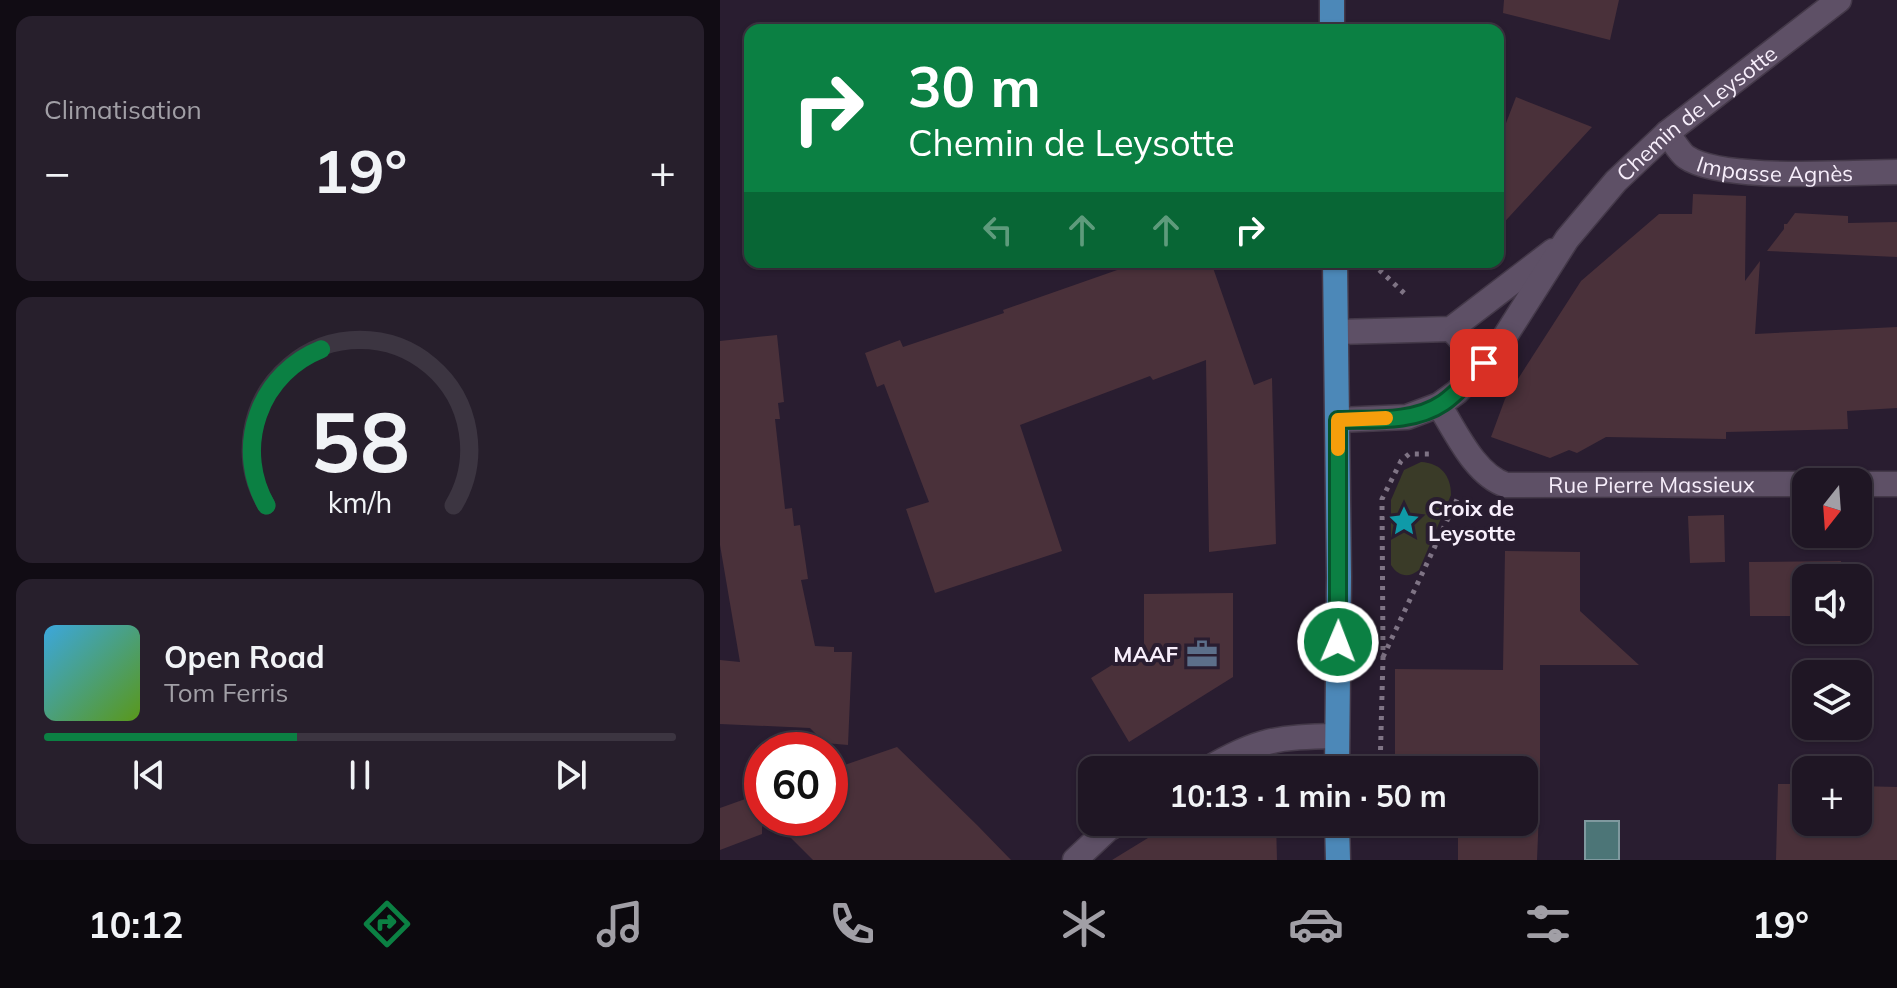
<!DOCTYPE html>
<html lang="fr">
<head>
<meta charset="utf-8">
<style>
  body { margin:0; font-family:Mulish,sans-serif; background:#271f2c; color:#f1f3f6; height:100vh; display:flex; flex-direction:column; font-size:30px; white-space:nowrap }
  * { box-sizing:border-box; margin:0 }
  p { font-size:26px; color:#a19fa6 }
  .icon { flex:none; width:44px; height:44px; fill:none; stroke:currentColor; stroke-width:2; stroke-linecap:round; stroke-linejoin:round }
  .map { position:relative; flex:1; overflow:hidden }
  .sheet { display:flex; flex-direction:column; gap:16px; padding:16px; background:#110c14; width:720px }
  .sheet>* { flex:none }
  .banner { position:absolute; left:24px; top:24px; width:760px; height:244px; border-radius:16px; box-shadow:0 2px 6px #0004,0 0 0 2px #3c3541; background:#0b8043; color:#fff; overflow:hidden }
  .needle { width:52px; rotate:197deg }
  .fabs { position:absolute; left:1072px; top:468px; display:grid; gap:16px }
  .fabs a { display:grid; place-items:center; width:80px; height:80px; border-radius:16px; background:#1f1624; box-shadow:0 2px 6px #0004,0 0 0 2px #3c3541; font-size:40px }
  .speed { position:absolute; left:24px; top:732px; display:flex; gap:16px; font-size:40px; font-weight:700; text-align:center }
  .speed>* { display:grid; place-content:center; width:104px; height:104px; border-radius:50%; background:#1f1624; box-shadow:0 2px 6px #0004,0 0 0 2px #3c3541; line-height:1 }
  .speed .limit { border:12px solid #d22; background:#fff; color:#111 }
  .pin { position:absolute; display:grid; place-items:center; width:68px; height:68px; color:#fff; margin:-34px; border-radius:16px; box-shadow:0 4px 12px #0006 }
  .me { position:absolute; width:88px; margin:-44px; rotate:1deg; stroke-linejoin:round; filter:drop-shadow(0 0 6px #0008) }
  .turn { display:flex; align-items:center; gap:28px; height:168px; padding:0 32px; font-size:36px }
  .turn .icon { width:104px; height:104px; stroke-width:2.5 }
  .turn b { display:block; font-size:56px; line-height:68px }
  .lanes { display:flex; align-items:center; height:76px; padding:0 32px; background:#0003; justify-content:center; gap:40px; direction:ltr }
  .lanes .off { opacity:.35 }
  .big { font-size:60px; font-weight:700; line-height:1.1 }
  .sheet .card { flex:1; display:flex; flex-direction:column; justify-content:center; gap:12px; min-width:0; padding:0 28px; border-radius:16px; background:#271f2c }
  .sheet .dial { align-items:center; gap:0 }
  .dial svg { height:208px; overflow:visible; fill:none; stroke:#3c3541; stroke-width:7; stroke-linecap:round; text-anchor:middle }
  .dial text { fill:#f1f3f6; stroke:none }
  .song { display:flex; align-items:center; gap:24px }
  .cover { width:96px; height:96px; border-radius:12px; background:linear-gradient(135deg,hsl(200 70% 55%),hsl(90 70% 35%)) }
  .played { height:8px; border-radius:4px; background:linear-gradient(90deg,#0b8043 40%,#3c3541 40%) }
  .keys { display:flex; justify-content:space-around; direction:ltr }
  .heat { display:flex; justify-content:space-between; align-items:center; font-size:44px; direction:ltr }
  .trip { position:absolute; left:358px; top:756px; width:460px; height:80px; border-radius:16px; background:#1f1624; box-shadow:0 2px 6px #0004,0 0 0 2px #3c3541; font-weight:700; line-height:80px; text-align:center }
  .menu { display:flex; height:128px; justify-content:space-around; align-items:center; background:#0c090e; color:#a19fa6 }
  .menu .icon { width:56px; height:56px }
  .menu .on { color:#0b8043 }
  .menu b { font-size:36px; color:#f1f3f6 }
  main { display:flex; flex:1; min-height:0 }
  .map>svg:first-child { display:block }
  .green { fill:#3a3b28 }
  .water { fill:#4c7577; stroke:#7f999f; stroke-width:2 }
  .building { fill:#4a313a }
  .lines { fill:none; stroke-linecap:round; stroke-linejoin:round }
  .service-casing { stroke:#443949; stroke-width:27 }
  .minor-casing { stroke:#443949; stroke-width:27 }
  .tertiary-casing { stroke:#443949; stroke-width:27 }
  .primary-casing { stroke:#443949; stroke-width:27 }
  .path { stroke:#7f7485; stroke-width:5; stroke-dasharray:4 6; stroke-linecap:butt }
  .service { stroke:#5e5066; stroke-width:24 }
  .minor { stroke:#5e5066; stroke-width:24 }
  .tertiary { stroke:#5e5066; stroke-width:24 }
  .primary { stroke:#4c88b8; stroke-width:24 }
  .route-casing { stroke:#07532c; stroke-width:20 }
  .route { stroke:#0b8043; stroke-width:14 }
  .slow { stroke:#f59e0b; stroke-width:14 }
  .labels { text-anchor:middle; stroke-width:8; stroke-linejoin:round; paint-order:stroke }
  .street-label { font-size:22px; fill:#f7eefb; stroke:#291d30 }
  .poi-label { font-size:22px; font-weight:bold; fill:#f7eefb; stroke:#291d30; text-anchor:start }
</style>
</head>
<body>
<main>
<section class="sheet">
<div class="card"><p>Climatisation</p>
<div class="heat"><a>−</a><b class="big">19°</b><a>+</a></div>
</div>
<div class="card dial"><svg viewBox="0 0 100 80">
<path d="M14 69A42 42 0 1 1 86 69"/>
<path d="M14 69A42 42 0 0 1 35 9" stroke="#0b8043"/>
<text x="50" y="56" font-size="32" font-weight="700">58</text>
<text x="50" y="72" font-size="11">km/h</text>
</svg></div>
<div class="card">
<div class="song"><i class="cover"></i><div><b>Open Road</b><p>Tom Ferris</p></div></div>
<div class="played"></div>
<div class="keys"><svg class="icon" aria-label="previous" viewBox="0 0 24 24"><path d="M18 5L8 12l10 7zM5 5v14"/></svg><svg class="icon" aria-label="pause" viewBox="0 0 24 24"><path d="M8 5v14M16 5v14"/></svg><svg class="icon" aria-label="next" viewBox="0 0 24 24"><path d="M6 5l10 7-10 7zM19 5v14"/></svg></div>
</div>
</section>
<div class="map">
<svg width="1177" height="860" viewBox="0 0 1177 860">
  <rect width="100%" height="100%" fill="#291d30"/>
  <path class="green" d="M 701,462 C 721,463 731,476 731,495 L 699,570 C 688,579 678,576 671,565 L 671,500 L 684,470 Z"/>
  <path class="water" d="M 865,821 L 899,821 L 899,860 L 865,860 Z"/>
  <path class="building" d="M 784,0 L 899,0 L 890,40 L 783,13 Z
    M 796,97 L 872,127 L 778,229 L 778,144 Z
    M 973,194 L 1026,196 L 1025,281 L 1040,261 L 1035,334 L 1177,327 L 1177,408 L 1127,411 L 1128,429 L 1006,432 L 1006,439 L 886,437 L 857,453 L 849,450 L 830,458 L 771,437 L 785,399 L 861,281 L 939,214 L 972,214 Z
    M 1075,213 L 1128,216 L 1128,223 L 1177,222 L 1177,257 L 1047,251 L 1064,229 L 1064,224 L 1067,224 Z
    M 420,262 L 491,262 L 534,385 L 552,378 L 556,544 L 489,552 L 486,360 L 433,380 L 430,376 L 300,425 L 342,551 L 215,593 L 186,509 L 209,502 L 164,384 L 157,387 L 145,353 L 180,340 L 183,347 L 284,313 L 283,310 Z
    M 57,335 L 64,402 L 58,403 L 60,419 L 55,419 L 65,509 L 72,508 L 74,526 L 80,525 L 88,579 L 81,580 L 95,646 L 114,647 L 114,652 L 132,652 L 128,745 L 105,743 L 90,728 L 0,724 L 0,660 L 20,662 L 0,545 L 0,341 Z
    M 1004,515 L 1005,562 L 970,563 L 968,516 Z
    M 785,551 L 860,552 L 860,611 L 919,665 L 820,665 L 820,787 L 817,860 L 738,860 L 738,822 L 804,822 L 804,770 L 675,770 L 675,669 L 783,670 Z
    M 1121,561 L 1122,578 L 1086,578 L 1086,616 L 1030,616 L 1029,562 Z
    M 513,593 L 513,677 L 409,742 L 371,678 L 424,645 L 424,594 Z
    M 177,747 L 257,825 L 291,860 L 93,860 L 51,818 L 110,818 L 110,770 Z
    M 1058,784 L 1086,784 L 1086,822 L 1138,822 L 1138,786 L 1177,787 L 1177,860 L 1056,860 Z
    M 42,793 L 42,834 L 0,850 L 0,808 Z
    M 454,822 L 556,822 L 557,860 L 392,860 Z"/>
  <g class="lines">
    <defs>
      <g id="service">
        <path id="s1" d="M 947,133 C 953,140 959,152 966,157 C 1002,182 1130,172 1177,172"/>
      </g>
      <g id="minor">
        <path id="s2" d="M 719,405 C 736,432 755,475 786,485 L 1086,484"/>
        <path d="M 1138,484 L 1177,484"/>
        <path d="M 486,770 C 538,739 558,737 617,736"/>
        <path d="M 355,860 L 388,829 L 400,822"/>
      </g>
      <g id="tertiary">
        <path d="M 731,329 C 749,347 751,351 751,376"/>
        <path d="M 617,332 L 731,329 L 833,251"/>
        <path id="s3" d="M 618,420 L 687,417 L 719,405 L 737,392 L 777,349 L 847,239 L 896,181 L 947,133 L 1119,0"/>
      </g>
      <path id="primary" d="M 612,30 L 612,0
        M 615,262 L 619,577 L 617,770
        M 617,822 L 618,860"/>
    </defs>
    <use href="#service" class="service-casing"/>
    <use href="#minor" class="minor-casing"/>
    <use href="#tertiary" class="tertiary-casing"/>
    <use href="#primary" class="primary-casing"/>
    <path class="path" d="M 652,263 L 685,294
      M 663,657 L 739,495
      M 660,770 L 663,657 L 662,499 L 681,461 L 689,454 L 710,454"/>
    <use href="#service" class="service"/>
    <use href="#minor" class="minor"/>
    <use href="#tertiary" class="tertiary"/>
    <use href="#primary" class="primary"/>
  </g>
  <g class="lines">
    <defs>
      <path id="route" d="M 618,642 L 618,420 C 652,419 694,423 723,403 C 739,392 751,377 764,363"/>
    </defs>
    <use href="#route" class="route-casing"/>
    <use href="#route" class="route"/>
    <path class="slow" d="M 618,449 L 618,420 L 666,418"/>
  </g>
  <defs>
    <symbol id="sight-bare" viewBox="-9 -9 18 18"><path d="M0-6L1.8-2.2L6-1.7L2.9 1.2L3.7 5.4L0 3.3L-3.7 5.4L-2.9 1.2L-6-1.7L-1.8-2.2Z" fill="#0f9aa8" stroke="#291d30" stroke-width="2.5" paint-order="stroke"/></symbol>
    <symbol id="office-bare" viewBox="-9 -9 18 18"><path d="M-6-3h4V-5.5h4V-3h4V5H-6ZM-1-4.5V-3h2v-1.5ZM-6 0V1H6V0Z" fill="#5c6f8a" stroke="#291d30" stroke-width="2.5" paint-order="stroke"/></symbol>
  </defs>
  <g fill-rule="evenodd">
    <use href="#sight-bare" x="662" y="499" width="44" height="44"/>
    <use href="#office-bare" x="460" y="632" width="44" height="44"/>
  </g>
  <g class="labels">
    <g class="street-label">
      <text dy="8" stroke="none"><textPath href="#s3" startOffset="496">Chemin de Leysotte</textPath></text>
      <text dy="8" stroke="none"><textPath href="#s1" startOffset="122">Impasse Agnès</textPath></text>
      <text dy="8" stroke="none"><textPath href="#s2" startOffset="252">Rue Pierre Massieux</textPath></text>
    </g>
    <g class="poi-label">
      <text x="708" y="516">Croix de<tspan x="708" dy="25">Leysotte</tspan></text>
      <text x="458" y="662" text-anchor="end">MAAF</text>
    </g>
  </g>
</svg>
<div class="fabs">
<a><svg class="needle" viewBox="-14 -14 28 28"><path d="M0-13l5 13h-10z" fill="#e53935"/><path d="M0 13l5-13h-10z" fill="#a19fa6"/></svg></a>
<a><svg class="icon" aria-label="sound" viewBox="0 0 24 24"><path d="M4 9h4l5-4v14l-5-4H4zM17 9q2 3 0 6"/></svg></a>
<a><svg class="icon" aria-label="layers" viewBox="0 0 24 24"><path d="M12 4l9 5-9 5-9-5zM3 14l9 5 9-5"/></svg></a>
<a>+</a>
</div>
<div class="speed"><div class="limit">60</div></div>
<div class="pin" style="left:764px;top:363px;background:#d93025"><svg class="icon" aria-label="arrive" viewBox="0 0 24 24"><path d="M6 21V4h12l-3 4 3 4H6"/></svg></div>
<svg class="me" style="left:618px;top:642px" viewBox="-20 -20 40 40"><circle r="17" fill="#0b8043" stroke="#fff" stroke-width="3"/><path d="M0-11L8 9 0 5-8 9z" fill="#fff"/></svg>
<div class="trip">10:13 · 1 min · 50 m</div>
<div class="banner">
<div class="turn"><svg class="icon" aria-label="right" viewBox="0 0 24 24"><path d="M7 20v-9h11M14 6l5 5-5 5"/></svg><div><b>30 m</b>Chemin de Leysotte</div></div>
<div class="lanes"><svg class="icon off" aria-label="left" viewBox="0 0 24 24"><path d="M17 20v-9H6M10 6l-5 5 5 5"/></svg><svg class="icon off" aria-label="ahead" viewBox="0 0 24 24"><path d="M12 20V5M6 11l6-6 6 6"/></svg><svg class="icon off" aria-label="ahead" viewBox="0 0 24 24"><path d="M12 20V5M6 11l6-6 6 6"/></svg><svg class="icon" aria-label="right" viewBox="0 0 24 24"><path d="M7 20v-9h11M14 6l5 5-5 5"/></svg></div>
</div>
</div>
</main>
<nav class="menu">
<b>10:12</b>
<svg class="icon on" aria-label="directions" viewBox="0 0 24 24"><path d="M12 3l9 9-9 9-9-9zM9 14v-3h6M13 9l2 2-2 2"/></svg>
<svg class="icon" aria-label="music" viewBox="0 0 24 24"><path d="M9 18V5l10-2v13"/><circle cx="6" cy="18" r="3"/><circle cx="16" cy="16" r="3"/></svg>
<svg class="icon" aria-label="phone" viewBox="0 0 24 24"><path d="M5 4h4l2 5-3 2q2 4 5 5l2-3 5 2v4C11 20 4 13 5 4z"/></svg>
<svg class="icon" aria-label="climate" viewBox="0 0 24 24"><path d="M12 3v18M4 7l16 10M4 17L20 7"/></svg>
<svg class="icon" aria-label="car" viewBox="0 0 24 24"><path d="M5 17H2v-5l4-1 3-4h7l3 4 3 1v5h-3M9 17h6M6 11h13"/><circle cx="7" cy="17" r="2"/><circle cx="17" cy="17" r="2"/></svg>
<svg class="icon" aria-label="filters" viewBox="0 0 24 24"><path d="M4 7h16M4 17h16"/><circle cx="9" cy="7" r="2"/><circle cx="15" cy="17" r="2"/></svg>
<b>19°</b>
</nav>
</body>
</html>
